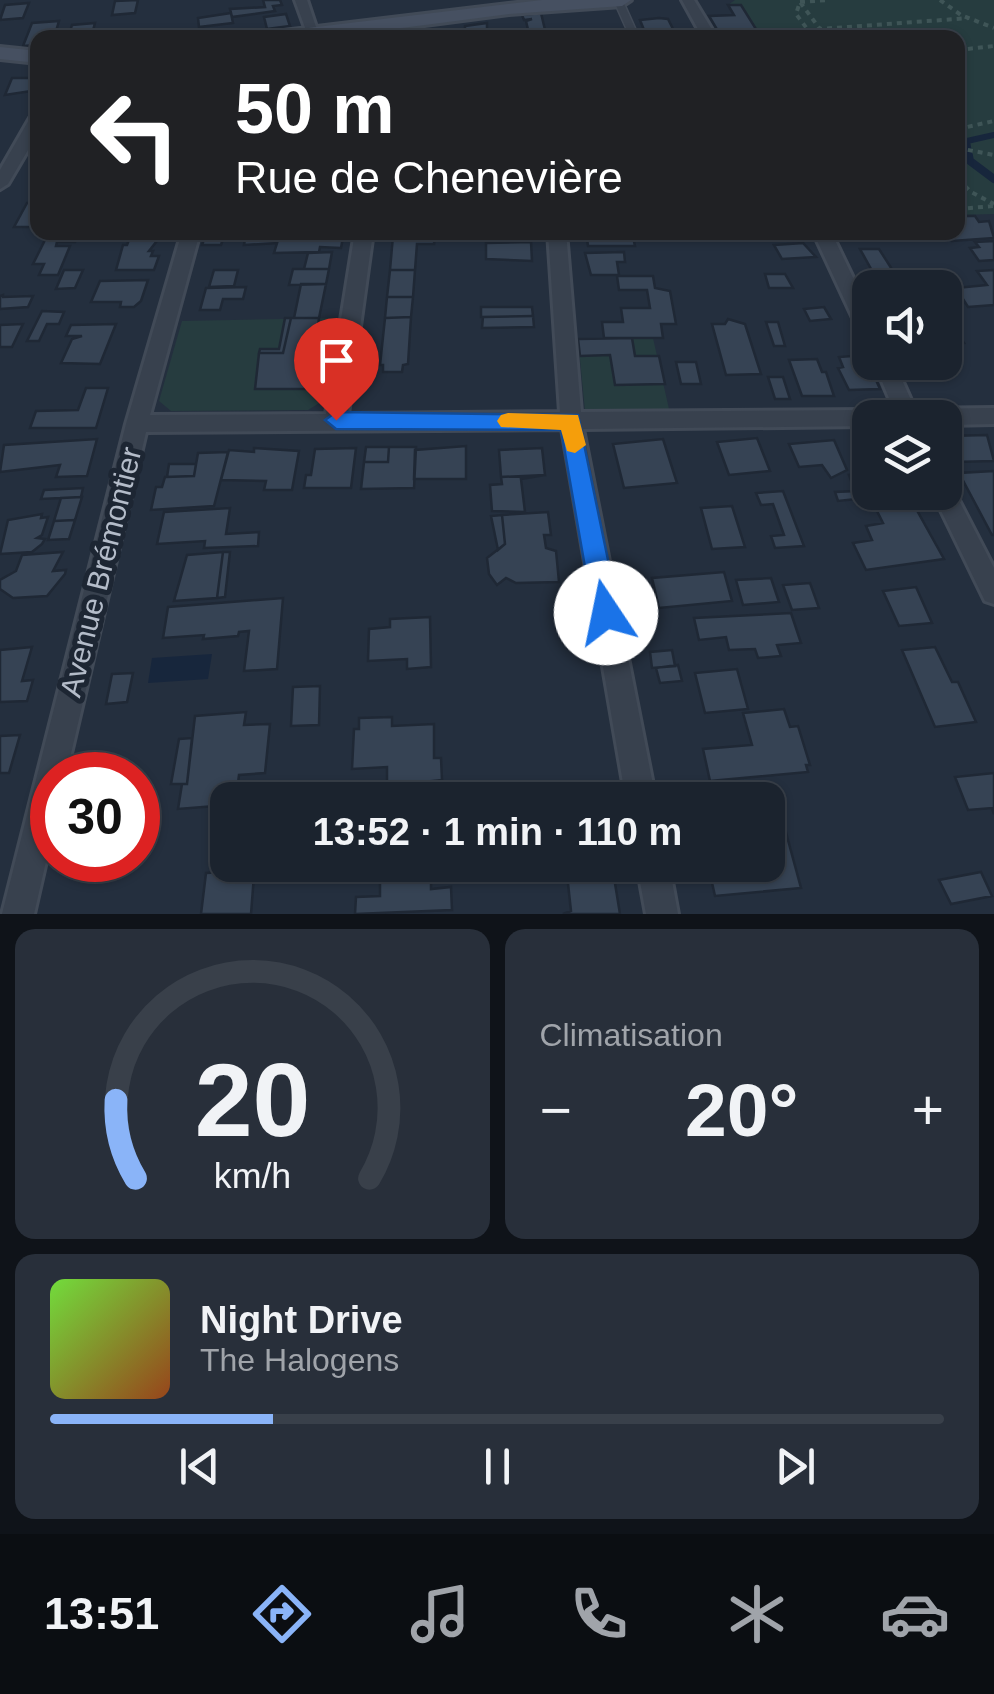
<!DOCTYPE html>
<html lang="fr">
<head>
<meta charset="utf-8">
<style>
  body { margin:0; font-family:Arial,sans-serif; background:#282f3a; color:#f1f3f6; height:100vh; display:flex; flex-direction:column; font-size:38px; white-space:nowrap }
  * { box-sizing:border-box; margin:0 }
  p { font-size:32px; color:#a0a4aa }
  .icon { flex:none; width:55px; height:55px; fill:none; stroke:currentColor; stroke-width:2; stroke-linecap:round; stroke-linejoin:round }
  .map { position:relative; height:914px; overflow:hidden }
  .details { display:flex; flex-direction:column; gap:15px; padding:15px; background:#0f1319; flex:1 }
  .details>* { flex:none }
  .hud { position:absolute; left:30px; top:30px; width:935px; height:210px; border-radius:20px; box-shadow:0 2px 8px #0004,0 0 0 2px #39404a; background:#202124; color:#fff; overflow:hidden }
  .controls { position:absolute; left:852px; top:270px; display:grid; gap:20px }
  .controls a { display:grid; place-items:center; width:110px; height:110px; border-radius:20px; background:#1b232e; box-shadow:0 2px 8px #0004,0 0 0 2px #39404a; font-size:50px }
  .speed { position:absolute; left:30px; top:752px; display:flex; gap:20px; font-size:50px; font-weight:700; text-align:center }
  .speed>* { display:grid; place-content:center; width:130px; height:130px; border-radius:50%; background:#1b232e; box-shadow:0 2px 8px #0004,0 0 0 2px #39404a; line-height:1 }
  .speed .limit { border:15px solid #d22; background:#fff; color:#111 }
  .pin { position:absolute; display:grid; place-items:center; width:85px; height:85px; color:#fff; margin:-102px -42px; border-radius:50% 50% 50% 0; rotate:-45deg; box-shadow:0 0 10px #0007 }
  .pin .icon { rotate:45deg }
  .me { position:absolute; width:110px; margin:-55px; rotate:349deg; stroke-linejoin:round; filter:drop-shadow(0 0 8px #0008) }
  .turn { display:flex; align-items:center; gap:35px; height:210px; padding:0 40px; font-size:45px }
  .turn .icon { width:130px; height:130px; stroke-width:2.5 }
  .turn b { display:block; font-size:70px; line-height:85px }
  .big { font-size:75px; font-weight:700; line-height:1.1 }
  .details .card { flex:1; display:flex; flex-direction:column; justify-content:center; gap:15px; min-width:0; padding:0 35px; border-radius:20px; background:#282f3a }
  .details .dial { align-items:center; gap:0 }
  .dial svg { height:260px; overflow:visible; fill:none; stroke:#39404a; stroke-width:7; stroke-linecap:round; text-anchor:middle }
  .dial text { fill:#f1f3f6; stroke:none }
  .song { display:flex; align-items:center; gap:30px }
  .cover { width:120px; height:120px; border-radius:15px; background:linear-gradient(135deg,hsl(100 70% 55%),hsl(20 70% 35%)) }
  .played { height:10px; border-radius:5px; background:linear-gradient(90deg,#8ab4f8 25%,#39404a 25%) }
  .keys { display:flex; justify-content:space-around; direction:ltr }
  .heat { display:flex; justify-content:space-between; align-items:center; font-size:55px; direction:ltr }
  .details .tiles { flex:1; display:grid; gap:15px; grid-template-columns:1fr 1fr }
  .card:last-child { grid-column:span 2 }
  .trip { position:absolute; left:210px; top:782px; width:575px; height:100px; border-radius:20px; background:#1b232e; box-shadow:0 2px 8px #0004,0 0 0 2px #39404a; font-weight:700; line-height:100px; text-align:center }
  .tab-bar { display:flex; height:160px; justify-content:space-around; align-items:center; background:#0b0e12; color:#a0a4aa }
  .tab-bar .icon { width:70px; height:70px }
  .tab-bar .current { color:#8ab4f8 }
  .tab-bar b { font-size:45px; color:#f1f3f6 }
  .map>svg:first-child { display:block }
  .green { fill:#263c3f }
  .water { fill:#17263c }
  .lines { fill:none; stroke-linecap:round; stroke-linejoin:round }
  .stream-far1 { stroke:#17263c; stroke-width:6 }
  .stream { stroke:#17263c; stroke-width:8 }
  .building { fill:#364354; stroke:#1f2835; stroke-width:2.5 }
  .lane-casing { stroke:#414a57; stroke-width:11 }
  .street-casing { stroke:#414a57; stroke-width:6 }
  .secondary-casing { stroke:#414a57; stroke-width:6 }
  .path { stroke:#3f5557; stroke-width:4; stroke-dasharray:5 5; stroke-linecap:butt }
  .lane { stroke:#38414e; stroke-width:8 }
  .street { fill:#38414e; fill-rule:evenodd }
  .secondary { fill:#465061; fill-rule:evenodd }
  .route { fill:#1a73e8; stroke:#114b97; stroke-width:2.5 }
  .slow { fill:#f59e0b }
  .labels { text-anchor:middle; stroke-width:10; stroke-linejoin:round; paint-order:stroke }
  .street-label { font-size:30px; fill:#b4bcc9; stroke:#1d2633 }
</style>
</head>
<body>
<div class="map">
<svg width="994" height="914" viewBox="0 0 994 914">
  <rect width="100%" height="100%" fill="#242f3e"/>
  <path class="green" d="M 735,0 L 994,0 L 994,214 L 958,215 L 958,38 L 722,37 L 709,16 L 733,15 L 728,5 Z
    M 338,318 L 326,399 L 308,410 L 171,411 L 159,401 L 182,321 Z
    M 653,338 L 669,409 L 585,411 L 578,339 Z"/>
  <path class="water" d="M 212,654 L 208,679 L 148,683 L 152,658 Z"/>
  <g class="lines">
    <path class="stream-far1" d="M 961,140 L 967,141 L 970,159
      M 967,141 L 994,135"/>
    <path class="stream" d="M 969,156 L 970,161 L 994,179"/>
  </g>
  <path class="building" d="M 138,0 L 135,13 L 112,15 L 115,1 Z
    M 263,0 L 280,0 L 282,5 L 273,6 L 275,11 L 232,17 L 230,9 L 265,7 Z
    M 29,3 L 23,18 L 0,20 L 5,5 Z
    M 728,5 L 741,5 L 761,37 L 722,38 L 709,16 L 734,15 Z
    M 231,13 L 233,23 L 199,27 L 198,18 Z
    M 541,13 L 546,34 L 529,34 L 526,21 L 532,19 L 524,20 L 522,15 Z
    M 286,14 L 290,26 L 267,29 L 264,17 Z
    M 659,18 L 668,19 L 673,29 L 644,30 L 640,20 Z
    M 59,21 L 54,38 L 38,38 L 38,45 L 23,46 L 32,23 Z
    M 95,23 L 91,38 L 68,38 L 72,25 Z
    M 487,23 L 487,38 L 465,38 L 465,26 Z
    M 32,74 L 38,74 L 38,90 L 5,95 L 12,78 L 29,78 Z
    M 27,203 L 38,203 L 38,227 L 14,227 Z
    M 958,216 L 975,216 L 979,222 L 989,221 L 994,238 L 952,241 L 946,232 L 958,232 Z
    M 132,232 L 164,232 L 149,251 L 153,251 L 151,256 L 159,256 L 154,270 L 116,270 L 123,245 L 127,245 Z
    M 344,232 L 341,248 L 320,247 L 319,252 L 274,253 L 277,243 L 244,245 L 245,239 L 223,239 L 221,245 L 202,245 L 206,234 Z
    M 586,232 L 633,237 L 635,246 L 588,246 Z
    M 435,235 L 434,244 L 417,244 L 415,270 L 390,270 L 393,236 Z
    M 47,236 L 78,236 L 75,242 L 57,242 L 56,246 L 70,246 L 58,275 L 39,275 L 44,264 L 33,264 Z
    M 994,241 L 994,260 L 979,261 L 970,248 L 979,247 L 975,242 Z
    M 531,242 L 532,261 L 486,259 L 486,243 Z
    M 803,243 L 816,257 L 782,259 L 774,245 Z
    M 860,249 L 879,249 L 902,285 L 881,287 Z
    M 332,252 L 329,269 L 304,269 L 308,253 Z
    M 624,252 L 625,262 L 617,262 L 619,275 L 591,275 L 585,253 Z
    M 293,269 L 329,269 L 326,284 L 289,285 Z
    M 64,270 L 83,270 L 75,288 L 56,289 Z
    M 214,270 L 238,270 L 234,286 L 209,287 Z
    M 390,270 L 415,270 L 413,297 L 387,297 Z
    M 994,270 L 994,305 L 968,307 L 956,288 L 987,285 L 977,271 Z
    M 765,274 L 785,274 L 793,288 L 769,288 Z
    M 617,276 L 653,276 L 655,288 L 670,291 L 676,324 L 661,324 L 663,338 L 604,338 L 602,322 L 623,322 L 621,308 L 650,308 L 647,290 L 619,290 Z
    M 148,280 L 141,301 L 134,307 L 120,307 L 121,302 L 91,302 L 100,281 Z
    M 301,284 L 326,284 L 319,318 L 294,318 Z
    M 246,287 L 243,299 L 223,299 L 220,310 L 200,310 L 206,288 Z
    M 3,295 L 3,297 L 33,296 L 28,307 L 0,309 L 0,296 Z
    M 387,297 L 413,297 L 411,317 L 385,318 Z
    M 481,307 L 532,307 L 533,316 L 481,317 Z
    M 824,307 L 831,319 L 810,321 L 804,309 Z
    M 42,311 L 64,312 L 59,324 L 47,324 L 39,341 L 27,341 Z
    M 533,316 L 534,327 L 482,328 L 483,317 Z
    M 411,317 L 408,364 L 403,365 L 402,372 L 383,372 L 383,365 L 380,365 L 385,318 Z
    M 285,318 L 291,318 L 283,353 L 259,353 L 260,349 L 279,349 Z
    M 291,318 L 319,318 L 310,389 L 255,389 L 259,353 L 283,353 Z
    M 947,318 L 964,343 L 945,345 Z
    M 728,319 L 745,324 L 761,374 L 726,375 L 712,324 L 725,324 Z
    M 766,322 L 778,322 L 785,346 L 774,346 Z
    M 23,324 L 12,347 L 0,347 L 0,325 Z
    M 116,324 L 100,364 L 61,363 L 72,339 L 82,336 L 66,336 L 71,325 Z
    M 632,338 L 635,356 L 659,356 L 665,384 L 615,385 L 610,355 L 580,356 L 578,339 Z
    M 865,355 L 880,389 L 849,390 L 838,368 L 843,367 L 839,357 Z
    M 817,359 L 822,372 L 826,372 L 834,396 L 802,396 L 789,360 Z
    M 676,362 L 696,362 L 701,384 L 681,384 Z
    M 768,377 L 783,377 L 790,399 L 775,399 Z
    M 86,388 L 108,388 L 96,428 L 30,428 L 36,411 L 78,410 Z
    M 987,435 L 994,461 L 954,462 L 948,436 Z
    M 757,438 L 770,471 L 729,475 L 717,442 Z
    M 97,439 L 87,476 L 56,477 L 60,465 L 0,472 L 4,445 Z
    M 663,439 L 677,483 L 624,488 L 613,444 Z
    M 834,440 L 847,470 L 831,478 L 822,465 L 799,467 L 789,444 Z
    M 466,446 L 466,479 L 414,479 L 415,450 Z
    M 366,447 L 389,447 L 388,462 L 364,462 Z
    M 389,447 L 416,447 L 414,488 L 361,489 L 364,462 L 388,462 Z
    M 254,448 L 299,451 L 292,490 L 264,490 L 266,481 L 221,480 L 229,450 L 254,452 Z
    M 356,448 L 351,488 L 304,488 L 306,475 L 311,475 L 315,449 Z
    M 542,448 L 545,475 L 501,477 L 499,450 Z
    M 228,452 L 214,506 L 151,510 L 156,487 L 162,487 L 165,477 L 194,476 L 198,453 Z
    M 169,464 L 196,464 L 194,476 L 167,477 Z
    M 994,471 L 994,535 L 992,535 L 959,473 Z
    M 870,474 L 870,492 L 894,495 L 838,501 L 835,492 L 855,491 L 849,475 Z
    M 545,475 L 521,479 L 525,512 L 492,511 L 490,485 L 502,484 L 501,477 Z
    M 83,488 L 81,497 L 41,499 L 44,490 Z
    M 783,491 L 804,546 L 775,548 L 771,536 L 784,535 L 773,504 L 761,505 L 756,493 Z
    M 82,497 L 75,520 L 54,521 L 61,498 Z
    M 914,505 L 944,559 L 866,570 L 853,543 L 872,540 L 866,526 L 883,523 L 876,509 Z
    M 732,506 L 745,547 L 712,549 L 701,508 Z
    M 230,508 L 226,534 L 259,532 L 258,546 L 204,548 L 205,541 L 157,544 L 164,512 Z
    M 548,512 L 551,535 L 544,535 L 546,548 L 556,551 L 559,582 L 516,583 L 506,578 L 497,585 L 489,574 L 487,558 L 505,544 L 502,515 Z
    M 42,514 L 41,518 L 48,517 L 42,535 L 37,538 L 45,539 L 42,544 L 32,552 L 0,554 L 8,520 Z
    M 502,515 L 505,544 L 498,550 L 491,516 Z
    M 75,520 L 69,539 L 48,540 L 54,521 Z
    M 63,552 L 53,571 L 66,570 L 65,574 L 47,596 L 13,598 L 0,589 L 0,580 L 16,571 L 22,555 Z
    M 223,552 L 230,552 L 225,597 L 217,598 Z
    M 223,552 L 217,598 L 174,601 L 187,555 Z
    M 724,572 L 732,601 L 659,608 L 652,578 Z
    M 771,578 L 779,602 L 743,605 L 736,580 Z
    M 810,583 L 819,608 L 792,610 L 783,585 Z
    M 916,587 L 932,623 L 899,626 L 883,591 Z
    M 283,598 L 277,669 L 244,671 L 249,631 L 239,632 L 238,636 L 203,639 L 204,635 L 163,638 L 168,607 Z
    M 791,613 L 801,643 L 777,645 L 781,656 L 758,658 L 755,649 L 729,650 L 726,637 L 699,640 L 694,618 Z
    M 430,617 L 431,667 L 407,669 L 407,659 L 368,661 L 369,629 L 390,627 L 390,619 Z
    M 32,647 L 22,681 L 33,680 L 27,701 L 0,702 L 0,650 Z
    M 935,647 L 952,682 L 958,682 L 976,722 L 935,727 L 902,650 Z
    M 672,650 L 675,666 L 652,668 L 650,652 Z
    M 678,665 L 682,681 L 660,683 L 656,668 Z
    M 737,669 L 748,709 L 705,713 L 695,673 Z
    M 133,673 L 127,702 L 106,704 L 112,674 Z
    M 320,686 L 319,725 L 291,726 L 293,687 Z
    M 784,709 L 790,727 L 798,726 L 810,765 L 806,765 L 808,772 L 710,781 L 703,749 L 752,745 L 743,713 Z
    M 246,712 L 244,725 L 270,724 L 265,773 L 239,775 L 236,800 L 228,800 L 228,805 L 178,809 L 182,784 L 187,784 L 195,716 Z
    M 392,717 L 392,726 L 434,724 L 434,758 L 441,758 L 442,780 L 387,786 L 387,767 L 352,769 L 354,729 L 359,729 L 359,718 Z
    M 20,735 L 9,773 L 0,773 L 0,736 Z
    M 192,738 L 187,784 L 171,784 L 179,739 Z
    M 994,773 L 994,814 L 992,808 L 968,810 L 955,777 Z
    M 585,786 L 587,800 L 488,800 L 487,795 Z
    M 785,829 L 801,888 L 715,896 L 708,865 L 768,865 L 768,831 Z
    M 223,857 L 228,857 L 228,865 L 262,867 L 262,874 L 254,875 L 251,914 L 201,914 L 206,873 L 221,872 Z
    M 380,865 L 431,865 L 431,889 L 451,887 L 452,910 L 355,914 L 356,897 L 380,896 Z
    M 566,865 L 612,865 L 620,914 L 563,914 L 571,911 Z
    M 981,872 L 992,896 L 951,904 L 939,880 Z"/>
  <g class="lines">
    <defs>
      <path id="lane" d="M 618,0 L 635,38"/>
      <path id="street" d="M 295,0 L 307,0 L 319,36 L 307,33 Z
        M 682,0 L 694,0 L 717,38 L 703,38 Z
        M 38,114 L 38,133 L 8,184 L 0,189 L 0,170 L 30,118 Z
        M 182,232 L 200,232 L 150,415 L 326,414 L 355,232 L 373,232 L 348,414 L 560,412 L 548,232 L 566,232 L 581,412 L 870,410 L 879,415 L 894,410 L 874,362 L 894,362 L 915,409 L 994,408 L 994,424 L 945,425 L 945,418 L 870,418 L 870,426 L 583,429 L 656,800 L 626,800 L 562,429 L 146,432 L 66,775 L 52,775 L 52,835 L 34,914 L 2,914 L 126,424 Z
        M 813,232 L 831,232 L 870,313 L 870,340 L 860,333 Z
        M 945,483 L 951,485 L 994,568 L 994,604 L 985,601 L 932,492 L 945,492 Z
        M 637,865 L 669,865 L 678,914 L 646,914 Z"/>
      <path id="secondary" d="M 542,0 L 631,0 L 622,6 L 509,14 L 325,38 L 265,38 L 275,32 Z
        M 0,47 L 38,51 L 38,63 L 0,59 Z"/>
    </defs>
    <use href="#lane" class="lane-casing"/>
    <use href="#street" class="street-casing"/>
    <use href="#secondary" class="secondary-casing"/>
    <path class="path" d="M 940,0 L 961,15 L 994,28
      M 800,2 L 827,0
      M 234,38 L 254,35
      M 762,38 L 808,30 L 796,14 L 800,2 L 820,29 L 969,18
      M 958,50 L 994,46
      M 958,129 L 994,121
      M 958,148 L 994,155
      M 958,179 L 971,192 L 994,204
      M 958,209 L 994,206"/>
    <use href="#lane" class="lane"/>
    <use href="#street" class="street"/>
    <use href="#secondary" class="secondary"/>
  </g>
  <path class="route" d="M 336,412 L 578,415 L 619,613 L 615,621 L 606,625 L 597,621 L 593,613 L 561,430 L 336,429 L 325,420 Z"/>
  <path class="slow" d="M 508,413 L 578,415 L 586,445 L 575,453 L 567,451 L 561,430 L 501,427 L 497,421 L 501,415 Z"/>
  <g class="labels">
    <g class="street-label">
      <text transform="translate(101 572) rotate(-76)" y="10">Avenue Brémontier</text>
    </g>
  </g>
</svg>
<div class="controls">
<a><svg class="icon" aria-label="sound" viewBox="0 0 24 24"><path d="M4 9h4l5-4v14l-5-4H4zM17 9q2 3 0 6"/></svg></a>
<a><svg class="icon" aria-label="layers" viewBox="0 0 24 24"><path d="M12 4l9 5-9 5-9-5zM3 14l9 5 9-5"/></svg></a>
</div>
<div class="speed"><div class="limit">30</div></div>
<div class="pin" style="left:336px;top:420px;background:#d93025"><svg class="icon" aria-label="arrive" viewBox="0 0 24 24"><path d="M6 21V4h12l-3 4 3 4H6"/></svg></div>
<svg class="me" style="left:606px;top:613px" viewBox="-20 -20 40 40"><circle r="19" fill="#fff"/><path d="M0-13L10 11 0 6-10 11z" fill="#1a73e8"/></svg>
<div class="trip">13:52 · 1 min · 110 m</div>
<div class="hud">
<div class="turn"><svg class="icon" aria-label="left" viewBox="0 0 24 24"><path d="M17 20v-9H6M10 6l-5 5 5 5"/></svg><div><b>50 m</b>Rue de Chenevière</div></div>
</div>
</div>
<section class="details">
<div class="tiles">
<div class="card dial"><svg viewBox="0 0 100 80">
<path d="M14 69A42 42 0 1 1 86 69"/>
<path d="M14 69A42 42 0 0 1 8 45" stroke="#8ab4f8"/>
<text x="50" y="56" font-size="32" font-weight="700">20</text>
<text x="50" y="72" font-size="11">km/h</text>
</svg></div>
<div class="card"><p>Climatisation</p>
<div class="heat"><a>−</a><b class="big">20°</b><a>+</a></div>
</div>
<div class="card">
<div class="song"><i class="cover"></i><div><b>Night Drive</b><p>The Halogens</p></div></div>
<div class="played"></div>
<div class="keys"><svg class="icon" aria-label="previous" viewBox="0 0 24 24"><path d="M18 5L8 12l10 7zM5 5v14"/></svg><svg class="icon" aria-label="pause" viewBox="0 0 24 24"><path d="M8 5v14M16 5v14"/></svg><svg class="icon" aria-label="next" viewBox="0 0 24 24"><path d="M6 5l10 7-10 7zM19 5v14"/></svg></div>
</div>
</div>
</section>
<nav class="tab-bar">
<b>13:51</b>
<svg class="icon current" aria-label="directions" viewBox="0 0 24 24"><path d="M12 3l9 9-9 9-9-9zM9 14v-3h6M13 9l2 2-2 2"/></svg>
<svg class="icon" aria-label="music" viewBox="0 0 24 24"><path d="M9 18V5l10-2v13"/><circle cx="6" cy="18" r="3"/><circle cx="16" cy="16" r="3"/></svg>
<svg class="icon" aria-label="phone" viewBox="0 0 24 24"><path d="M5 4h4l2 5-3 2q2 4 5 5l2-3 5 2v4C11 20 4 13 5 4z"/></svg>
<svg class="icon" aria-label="climate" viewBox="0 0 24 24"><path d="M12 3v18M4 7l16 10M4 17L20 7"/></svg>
<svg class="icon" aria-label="car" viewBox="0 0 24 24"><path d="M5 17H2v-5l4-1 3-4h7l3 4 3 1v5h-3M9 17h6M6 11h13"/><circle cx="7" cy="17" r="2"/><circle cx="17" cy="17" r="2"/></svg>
</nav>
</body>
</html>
